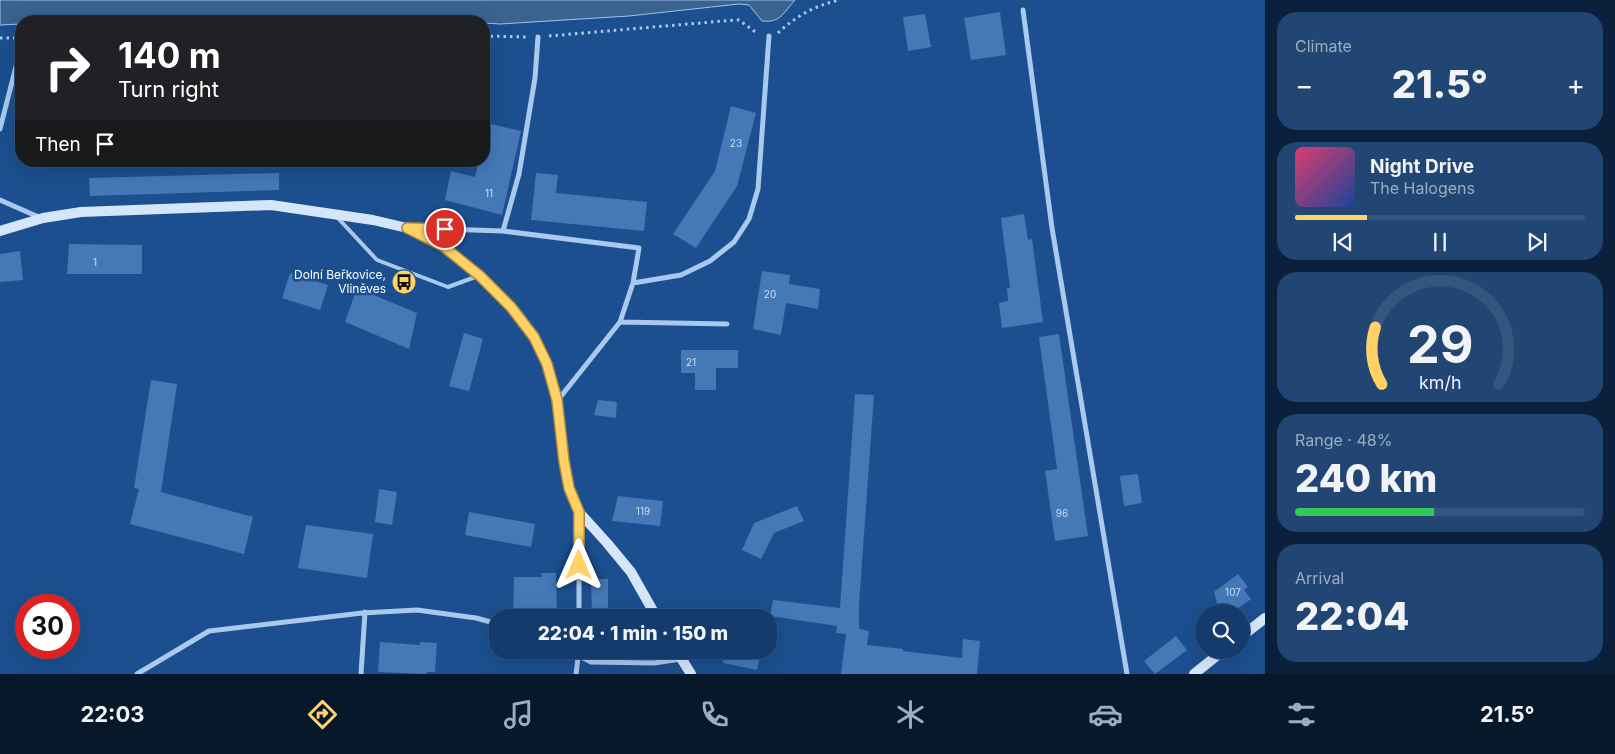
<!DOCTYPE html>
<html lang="en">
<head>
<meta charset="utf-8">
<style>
  body { margin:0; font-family:Inter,sans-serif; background:#214673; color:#f1f3f6; height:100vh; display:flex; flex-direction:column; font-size:19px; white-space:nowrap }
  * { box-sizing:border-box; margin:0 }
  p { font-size:16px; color:#9dadc1 }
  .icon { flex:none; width:28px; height:28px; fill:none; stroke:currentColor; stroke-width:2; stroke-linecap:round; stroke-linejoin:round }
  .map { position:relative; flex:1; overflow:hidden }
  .details { display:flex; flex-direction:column; gap:12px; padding:12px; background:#0b203b; width:350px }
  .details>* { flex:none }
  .guide { position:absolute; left:15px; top:15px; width:475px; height:152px; border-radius:20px; box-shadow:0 5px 20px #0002,0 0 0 1px #33557e; background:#202124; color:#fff; overflow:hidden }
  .fabs { position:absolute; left:1195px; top:604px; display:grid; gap:10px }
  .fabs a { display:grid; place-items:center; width:55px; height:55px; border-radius:50%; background:#143b6b; box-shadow:0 5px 20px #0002,0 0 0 1px #33557e; font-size:25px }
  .speed { position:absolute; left:15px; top:594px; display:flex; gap:10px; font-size:25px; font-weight:700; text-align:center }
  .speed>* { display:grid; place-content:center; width:65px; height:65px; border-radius:50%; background:#143b6b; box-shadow:0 5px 20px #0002,0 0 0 1px #33557e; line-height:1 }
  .speed .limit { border:8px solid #d22; background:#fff; color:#111 }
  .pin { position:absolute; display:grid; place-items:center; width:42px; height:42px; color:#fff; margin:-21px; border:2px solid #fff; border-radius:50%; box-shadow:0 1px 5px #0007 }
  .me { position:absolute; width:55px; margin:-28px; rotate:0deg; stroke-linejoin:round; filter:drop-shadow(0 0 4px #0008) }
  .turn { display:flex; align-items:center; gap:18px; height:105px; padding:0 20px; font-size:22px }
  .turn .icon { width:65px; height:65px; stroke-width:2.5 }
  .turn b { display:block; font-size:35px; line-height:42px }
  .then { display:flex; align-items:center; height:48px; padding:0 20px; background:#0003; gap:10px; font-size:19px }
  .big { font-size:38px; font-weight:800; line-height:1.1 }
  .details .card { flex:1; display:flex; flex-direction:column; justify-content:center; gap:8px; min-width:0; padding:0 18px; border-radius:20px; background:#214673 }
  .details .dial { align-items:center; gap:0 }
  .dial svg { height:130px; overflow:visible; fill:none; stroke:#33557e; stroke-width:7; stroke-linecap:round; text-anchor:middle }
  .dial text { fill:#f1f3f6; stroke:none }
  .song { display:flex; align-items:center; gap:15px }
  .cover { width:60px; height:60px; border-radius:8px; background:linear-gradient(135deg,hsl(340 70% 55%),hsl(220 70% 35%)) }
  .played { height:5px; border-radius:2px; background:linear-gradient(90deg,#ffd166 25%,#33557e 25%) }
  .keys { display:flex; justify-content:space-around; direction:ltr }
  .heat { display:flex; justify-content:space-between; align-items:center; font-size:28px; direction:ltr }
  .charge { height:8px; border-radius:4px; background:linear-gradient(90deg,#34c759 48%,#33557e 0) }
  .trip { position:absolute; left:489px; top:609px; width:288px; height:50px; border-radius:20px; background:#143b6b; box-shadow:0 5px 20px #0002,0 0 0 1px #33557e; font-weight:800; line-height:50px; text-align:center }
  .tabs { display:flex; height:80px; justify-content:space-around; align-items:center; background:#08182b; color:#9dadc1 }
  .tabs .icon { width:35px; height:35px }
  .tabs .current { color:#ffd166 }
  .tabs b { font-size:22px; color:#f1f3f6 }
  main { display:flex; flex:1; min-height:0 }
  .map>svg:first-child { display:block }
  .water { fill:#3c6290; stroke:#9cc4f0 }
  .building { fill:#4478b7 }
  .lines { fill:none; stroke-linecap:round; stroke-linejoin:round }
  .path { stroke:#a9c9ee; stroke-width:3; stroke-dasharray:2.5 4; stroke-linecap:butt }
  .lane { stroke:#a9c9ee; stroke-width:4 }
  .street { stroke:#a9c9ee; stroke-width:5 }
  .secondary { stroke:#d6e6fa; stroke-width:10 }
  .route-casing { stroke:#a68842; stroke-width:12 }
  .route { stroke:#ffd166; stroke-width:9 }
  .labels { text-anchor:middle; stroke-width:5; stroke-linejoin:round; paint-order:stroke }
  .number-label { font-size:10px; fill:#d0dded }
  .poi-label { font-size:12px; fill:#fff; stroke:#1b4f8f; text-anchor:end }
</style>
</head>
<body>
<main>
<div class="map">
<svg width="1265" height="674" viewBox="0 0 1265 674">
  <rect width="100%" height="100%" fill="#1b4f8f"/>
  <path class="water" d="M 0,0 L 795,0 C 783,13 781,23 762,21 L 749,5 L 739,4 L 629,16 L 500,24 L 484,23 L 484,21 L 21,21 L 21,24 L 0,25 Z"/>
  <path class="building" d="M 1000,12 L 1006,55 L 971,60 L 964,18 Z
    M 925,14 L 931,47 L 908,51 L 903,17 Z
    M 731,106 L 756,113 L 737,186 L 696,248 L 673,234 L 715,171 Z
    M 487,123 L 521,131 L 502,215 L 445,200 L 451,171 L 475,177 L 479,161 L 484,161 L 484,138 Z
    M 279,173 L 279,190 L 90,196 L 89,178 Z
    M 536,173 L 558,175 L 556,193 L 647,202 L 644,231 L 531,220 Z
    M 1024,214 L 1028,240 L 1032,239 L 1043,322 L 1002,328 L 999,303 L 1008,301 L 1007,288 L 1010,288 L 1001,218 Z
    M 69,244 L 142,245 L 142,274 L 67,274 Z
    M 20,251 L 23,280 L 0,282 L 0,254 Z
    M 762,271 L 790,275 L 789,284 L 820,289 L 818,309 L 786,303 L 781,335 L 753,329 Z
    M 290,273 L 328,285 L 320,310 L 282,298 Z
    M 357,288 L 417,313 L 409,349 L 345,322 Z
    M 464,333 L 483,339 L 469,391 L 449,386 Z
    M 1059,334 L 1088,536 L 1055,541 L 1045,471 L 1057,469 L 1039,337 Z
    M 681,350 L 738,350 L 738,368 L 716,368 L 716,390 L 695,390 L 695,373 L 681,373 Z
    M 151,380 L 177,384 L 161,492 L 253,517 L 244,554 L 130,524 L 139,489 L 134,488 Z
    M 855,394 L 874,395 L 859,605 L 859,629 L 869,631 L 867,645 L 903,649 L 903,651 L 962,658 L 963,639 L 980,641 L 977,674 L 841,674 L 846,634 L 836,633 L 837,626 L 770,616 L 773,600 L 840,608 Z
    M 598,400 L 617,402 L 616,418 L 594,415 Z
    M 1138,474 L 1142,503 L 1124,506 L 1120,476 Z
    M 379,489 L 397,492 L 392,525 L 375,522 Z
    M 618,496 L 663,501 L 660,526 L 612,521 Z
    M 797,506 L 804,521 L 774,533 L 761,559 L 742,550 L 754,523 Z
    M 469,512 L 535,524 L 531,547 L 465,535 Z
    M 306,525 L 373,534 L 367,578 L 298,568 Z
    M 541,573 L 556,573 L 557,618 L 513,618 L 514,577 L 542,577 Z
    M 1238,574 L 1248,587 L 1244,590 L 1251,599 L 1233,612 L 1225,612 L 1217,603 L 1214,592 Z
    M 591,579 L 608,579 L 608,618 L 592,618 Z
    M 1176,636 L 1187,650 L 1155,674 L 1144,661 Z
    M 380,642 L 420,645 L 420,642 L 437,643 L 435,672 L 427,672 L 426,674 L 378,672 Z
    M 725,650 L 733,650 L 760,655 L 757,670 L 723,663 Z"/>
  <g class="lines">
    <path class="path" d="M 778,33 C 796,16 816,5 840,0
      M 484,36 L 528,37
      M 549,36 L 735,20 L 739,20 L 758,34
      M 0,38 L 14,38"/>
    <path class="lane" d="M 336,216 L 377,260 L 448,287 L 478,276"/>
    <path class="street" d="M 1023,10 L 1052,228 L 1127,674
      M 0,129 L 21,47
      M 0,200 L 41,218
      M 412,228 L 503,231 L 639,248 L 633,283 L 620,322
      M 503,231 L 519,174 L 535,78 L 538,37
      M 633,283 L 681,275 L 710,261 L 734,242 L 749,219 L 758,189 L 769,36
      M 558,400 L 620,322 L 727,324
      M 579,618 L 579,515
      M 568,650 L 591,662 L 654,663 L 681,659
      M 137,674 L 209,631 L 362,613 L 417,610 L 476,618 L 498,624
      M 361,674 L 365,612
      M 576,674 L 579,650"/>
    <path class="secondary" d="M 0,231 L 43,218 L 81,212 L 271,205 L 373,220 L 407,228 L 443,247 L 480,275 L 511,307 L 534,337 L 547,364 L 557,401 L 564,461 L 569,488 L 572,497 L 579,512 L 607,543 L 631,572 L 657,618
      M 1241,637 L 1265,618
      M 676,650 L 691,674
      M 1194,674 L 1224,650"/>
  </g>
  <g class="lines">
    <defs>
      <path id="route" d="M 445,229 L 407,228 L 443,246 L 480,276 L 511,307 L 534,337 L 547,364 L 557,400 L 564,461 L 569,488 L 579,512 L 579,565"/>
    </defs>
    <use href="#route" class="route-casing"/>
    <use href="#route" class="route"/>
  </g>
  <defs>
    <symbol id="bus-disc" viewBox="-11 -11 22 22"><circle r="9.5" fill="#ffd166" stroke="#1b4f8f"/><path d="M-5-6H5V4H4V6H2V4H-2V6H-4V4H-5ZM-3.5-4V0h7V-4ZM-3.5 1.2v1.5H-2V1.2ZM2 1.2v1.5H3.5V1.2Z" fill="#111"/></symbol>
  </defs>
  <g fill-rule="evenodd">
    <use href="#bus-disc" x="390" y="268" width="28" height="28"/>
  </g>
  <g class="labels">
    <g class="number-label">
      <text x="736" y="147">23</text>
      <text x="489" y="197">11</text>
      <text x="95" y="266">1</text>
      <text x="770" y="298">20</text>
      <text x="691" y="366">21</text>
      <text x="643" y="515">119</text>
      <text x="1062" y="517">96</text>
      <text x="1233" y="596">107</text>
    </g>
    <g class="poi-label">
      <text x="386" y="279">Dolní Beřkovice,<tspan x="386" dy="14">Vliněves</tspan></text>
    </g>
  </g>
</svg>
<div class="fabs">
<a><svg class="icon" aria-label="search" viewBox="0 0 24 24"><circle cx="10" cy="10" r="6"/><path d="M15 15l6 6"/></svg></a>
</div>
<div class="speed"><div class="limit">30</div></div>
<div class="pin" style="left:445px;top:229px;background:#d93025"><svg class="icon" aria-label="arrive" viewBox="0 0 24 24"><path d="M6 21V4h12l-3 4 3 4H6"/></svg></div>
<svg class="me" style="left:579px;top:565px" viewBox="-20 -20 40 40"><path d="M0-17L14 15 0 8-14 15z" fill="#ffd166" stroke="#fff" stroke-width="4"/></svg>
<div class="trip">22:04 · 1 min · 150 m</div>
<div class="guide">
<div class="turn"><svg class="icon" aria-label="right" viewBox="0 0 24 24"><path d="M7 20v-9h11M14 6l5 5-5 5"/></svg><div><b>140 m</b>Turn right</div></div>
<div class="then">Then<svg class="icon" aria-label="arrive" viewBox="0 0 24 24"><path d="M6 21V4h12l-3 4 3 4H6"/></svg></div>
</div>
</div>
<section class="details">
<div class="card"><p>Climate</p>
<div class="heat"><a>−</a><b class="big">21.5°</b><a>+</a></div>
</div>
<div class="card">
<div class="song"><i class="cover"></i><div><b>Night Drive</b><p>The Halogens</p></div></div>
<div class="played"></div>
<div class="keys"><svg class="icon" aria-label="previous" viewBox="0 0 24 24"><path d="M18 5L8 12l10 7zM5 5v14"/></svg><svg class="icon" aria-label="pause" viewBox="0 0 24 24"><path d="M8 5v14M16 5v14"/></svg><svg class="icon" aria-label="next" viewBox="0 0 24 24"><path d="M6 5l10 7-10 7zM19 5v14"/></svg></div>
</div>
<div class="card dial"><svg viewBox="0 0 100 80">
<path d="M14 69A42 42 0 1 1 86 69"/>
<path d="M14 69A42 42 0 0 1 10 34" stroke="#ffd166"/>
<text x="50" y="56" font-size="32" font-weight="700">29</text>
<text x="50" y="72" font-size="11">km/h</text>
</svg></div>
<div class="card"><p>Range · 48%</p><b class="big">240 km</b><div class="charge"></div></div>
<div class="card"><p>Arrival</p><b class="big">22:04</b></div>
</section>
</main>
<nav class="tabs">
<b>22:03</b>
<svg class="icon current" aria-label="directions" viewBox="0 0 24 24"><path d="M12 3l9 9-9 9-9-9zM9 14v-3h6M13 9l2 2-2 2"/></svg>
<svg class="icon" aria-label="music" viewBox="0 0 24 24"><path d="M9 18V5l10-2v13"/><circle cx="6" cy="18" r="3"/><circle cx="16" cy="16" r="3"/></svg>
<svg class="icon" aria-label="phone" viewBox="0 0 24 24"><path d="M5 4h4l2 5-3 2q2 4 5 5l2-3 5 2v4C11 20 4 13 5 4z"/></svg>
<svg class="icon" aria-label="climate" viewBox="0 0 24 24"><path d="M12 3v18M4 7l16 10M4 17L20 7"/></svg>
<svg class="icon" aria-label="car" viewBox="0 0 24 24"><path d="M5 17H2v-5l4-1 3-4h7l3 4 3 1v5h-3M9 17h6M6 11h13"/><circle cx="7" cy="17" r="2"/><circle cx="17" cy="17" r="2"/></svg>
<svg class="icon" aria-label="filters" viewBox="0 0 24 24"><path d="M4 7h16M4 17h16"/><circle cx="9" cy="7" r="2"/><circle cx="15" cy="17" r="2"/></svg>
<b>21.5°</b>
</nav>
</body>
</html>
